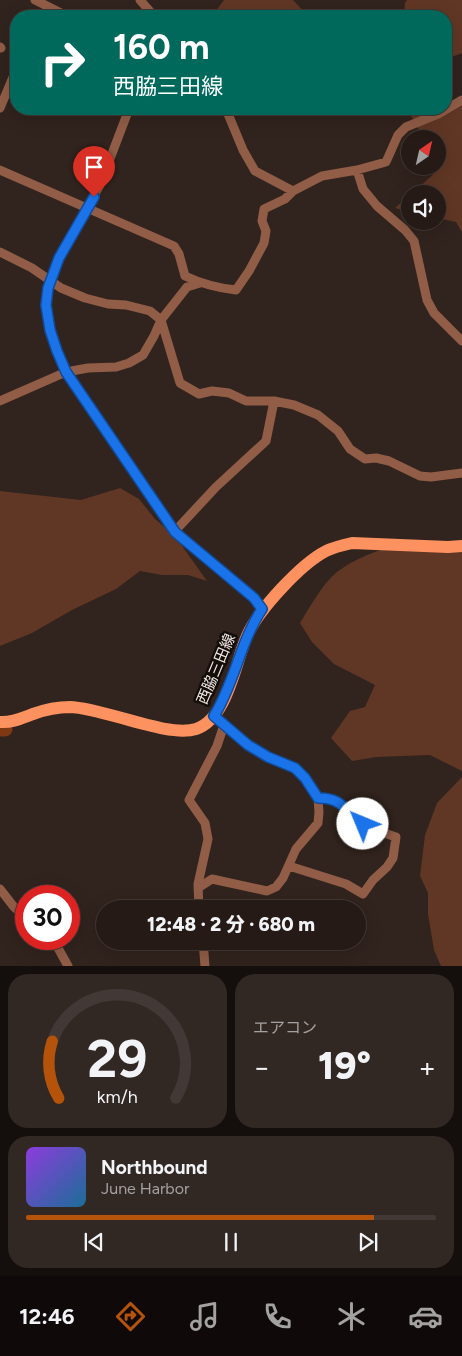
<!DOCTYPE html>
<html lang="ja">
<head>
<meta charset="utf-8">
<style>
  body { margin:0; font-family:Figtree,"Noto Sans JP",sans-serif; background:#312723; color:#f1f3f6; height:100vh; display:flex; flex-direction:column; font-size:19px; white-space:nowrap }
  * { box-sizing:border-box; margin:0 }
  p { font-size:16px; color:#a3a1a1 }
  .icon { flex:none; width:28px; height:28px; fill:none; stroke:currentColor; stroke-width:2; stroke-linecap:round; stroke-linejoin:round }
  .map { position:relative; height:966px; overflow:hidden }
  .side { display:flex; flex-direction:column; gap:8px; padding:8px; background:#140e0c; flex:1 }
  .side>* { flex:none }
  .banner { position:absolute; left:10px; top:10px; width:442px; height:105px; border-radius:20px; box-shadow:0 5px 20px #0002,0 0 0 1px #423835; background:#00695c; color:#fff; overflow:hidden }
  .needle { width:32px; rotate:34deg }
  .fabs { position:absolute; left:401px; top:130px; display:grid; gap:10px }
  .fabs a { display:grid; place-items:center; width:45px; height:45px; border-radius:50%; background:#251a16; box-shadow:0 5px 20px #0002,0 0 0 1px #423835; font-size:25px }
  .speed { position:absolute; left:15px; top:885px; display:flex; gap:10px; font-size:25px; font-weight:700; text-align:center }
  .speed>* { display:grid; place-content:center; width:65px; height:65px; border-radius:50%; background:#251a16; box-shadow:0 5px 20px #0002,0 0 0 1px #423835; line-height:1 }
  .speed .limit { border:8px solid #d22; background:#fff; color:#111 }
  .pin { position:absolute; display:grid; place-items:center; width:42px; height:42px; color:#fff; margin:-51px -21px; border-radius:50% 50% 50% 0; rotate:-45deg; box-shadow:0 0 5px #0007 }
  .pin .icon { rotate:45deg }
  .me { position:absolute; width:55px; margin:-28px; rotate:315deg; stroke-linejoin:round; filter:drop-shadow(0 0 4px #0008) }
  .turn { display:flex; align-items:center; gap:18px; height:105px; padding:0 20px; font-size:22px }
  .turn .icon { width:65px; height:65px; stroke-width:2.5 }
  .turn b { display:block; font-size:35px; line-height:42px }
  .big { font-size:38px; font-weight:800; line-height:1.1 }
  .side .tile { flex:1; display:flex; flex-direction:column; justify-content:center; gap:8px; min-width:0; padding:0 18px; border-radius:20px; background:#312723 }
  .side .dial { align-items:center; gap:0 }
  .dial svg { height:130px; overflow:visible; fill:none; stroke:#423835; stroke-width:7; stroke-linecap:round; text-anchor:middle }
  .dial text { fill:#f1f3f6; stroke:none }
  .song { display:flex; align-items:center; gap:15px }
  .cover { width:60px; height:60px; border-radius:8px; background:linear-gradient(135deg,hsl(270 70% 55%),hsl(200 70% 35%)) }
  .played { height:5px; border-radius:2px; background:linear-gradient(90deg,#b45309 85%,#423835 85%) }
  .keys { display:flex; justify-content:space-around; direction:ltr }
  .heat { display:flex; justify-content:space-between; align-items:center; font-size:28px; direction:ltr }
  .side .tiles { flex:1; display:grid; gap:8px; grid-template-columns:1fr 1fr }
  .tile:last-child { grid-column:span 2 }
  .trip { position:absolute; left:96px; top:900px; width:270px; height:50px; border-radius:25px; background:#251a16; box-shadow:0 5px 20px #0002,0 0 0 1px #423835; font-weight:800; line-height:50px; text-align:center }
  .dock { display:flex; height:80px; justify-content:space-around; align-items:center; background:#0f0a09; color:#a3a1a1 }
  .dock .icon { width:35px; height:35px }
  .dock .selected { color:#b45309 }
  .dock b { font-size:22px; color:#f1f3f6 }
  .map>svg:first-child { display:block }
  .green { fill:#603724 }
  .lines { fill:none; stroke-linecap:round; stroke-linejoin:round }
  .river { stroke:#803813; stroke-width:15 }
  .minor { stroke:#915d47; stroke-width:9 }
  .primary { stroke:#fd9160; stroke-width:12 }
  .route-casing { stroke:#114b97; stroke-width:12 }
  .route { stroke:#1a73e8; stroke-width:9 }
  .labels { text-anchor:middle; stroke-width:5; stroke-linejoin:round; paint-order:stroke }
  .street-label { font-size:15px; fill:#f0e6e1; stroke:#140e0b }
</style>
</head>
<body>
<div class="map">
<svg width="462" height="966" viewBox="0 0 462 966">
  <rect width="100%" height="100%" fill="#31231d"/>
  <path class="green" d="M 224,0 L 293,0 L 308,16 L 212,16 Z
    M 407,0 L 462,0 L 462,53 L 446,59 L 446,16 L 404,16 L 405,3 Z
    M 462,98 L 462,232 L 456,222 L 438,218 L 438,194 L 412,194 L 440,168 L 438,164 L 438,139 L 424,139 L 409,112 L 398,109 L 446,109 L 446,102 Z
    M 410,195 L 410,212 L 395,208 Z
    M 120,488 L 139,499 L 155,519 L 175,536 L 207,581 L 188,575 L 162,575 L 140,571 L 116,589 L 72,610 L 32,633 L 0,646 L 0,491 L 81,500 Z
    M 393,546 L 462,546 L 462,771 L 430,755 L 376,757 L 352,761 L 331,738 L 350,711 L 365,707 L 375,685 L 334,664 L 312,642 L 300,623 C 310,607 323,583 337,572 C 354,559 373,552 393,546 Z
    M 462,777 L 462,966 L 441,966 L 434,950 L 428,914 L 428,893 L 420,876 L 425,835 L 437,803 Z"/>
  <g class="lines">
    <path class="river" d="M 0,729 L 5,729"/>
    <path class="minor" d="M 35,0 L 67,16
      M 140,0 L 154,16
      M 133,16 L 155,16
      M 0,47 L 1,48
      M 0,108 L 16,70
      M 129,109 L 100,185 L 59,257 L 48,288 L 45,305 L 50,330 L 66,372 L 175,531 L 254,598 L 262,609
      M 226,109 L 243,150 L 255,171 L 293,191
      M 0,170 L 174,246 L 179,254 L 185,276 C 202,284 217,288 236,290 L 249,271 L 264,243 L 266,231 L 262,221 L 264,209 L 285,199 L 293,191 L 322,176 L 357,170 L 386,162 L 398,135 L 406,127 L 438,114 L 462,100
      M 357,170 L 363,189 L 377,206 L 405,230 L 414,241 L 427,300 L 434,313 L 462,341
      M 0,252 L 32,268 L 61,288 L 85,298 L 108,304 L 126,305 L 150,311 L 161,320 L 180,383 L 199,394 L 212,391 L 229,393 L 246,401 L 274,401 L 294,405 L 318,415 L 338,431 L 350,449 L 365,459 L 376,458 L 389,461 L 420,476 L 431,477 L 462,473
      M 0,401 L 66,372 L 88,368 L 116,367 L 129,363 L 143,355 L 154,336 L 161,320 L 187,287 L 200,283
      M 175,531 L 216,487 L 266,441 L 274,401
      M 289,866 L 346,884 L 363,894 L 373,880 L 387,867 L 393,858 L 396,837 C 386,833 373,830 363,824 C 356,821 354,816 349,811 C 341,800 331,798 318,798
      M 198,888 L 212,879 L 267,891 L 276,887 L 283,878 L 296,849 L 318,823 L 319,812 L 318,798 L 305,778 L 295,768 L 268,757 L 248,745 L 214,716
      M 0,889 L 14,907 L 26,917
      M 199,909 L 198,884 L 208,839 L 205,823 L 189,800 L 217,746 L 224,725
      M 53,939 L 68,966
      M 203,941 L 205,966"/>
    <path class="primary" d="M 0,722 C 12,723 22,718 33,714 C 44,710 58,707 70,707 C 104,708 167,738 196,729 C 228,718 235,663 247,636 C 258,610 301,564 326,551 C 334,547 343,545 352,543 L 448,547 L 462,546"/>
  </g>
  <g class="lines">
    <defs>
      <path id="route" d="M 94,197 L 59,258 L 48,288 L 46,305 L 50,330 L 57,351 L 66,372 L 175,532 L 254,598 L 262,609 C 240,642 235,682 214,716 L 248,745 L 268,757 L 295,768 L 305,778 L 318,798 C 345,798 344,812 363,824"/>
    </defs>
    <use href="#route" class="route-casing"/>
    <use href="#route" class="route"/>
  </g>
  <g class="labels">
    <g class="street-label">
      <text transform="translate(216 669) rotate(-67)" y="5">西脇三田線</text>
    </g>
  </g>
</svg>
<div class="fabs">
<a><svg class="needle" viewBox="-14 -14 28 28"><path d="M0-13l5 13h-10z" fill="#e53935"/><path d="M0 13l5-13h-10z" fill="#a3a1a1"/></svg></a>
<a><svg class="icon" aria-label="sound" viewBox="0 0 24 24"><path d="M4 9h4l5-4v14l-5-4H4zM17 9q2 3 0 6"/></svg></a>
</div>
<div class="speed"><div class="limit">30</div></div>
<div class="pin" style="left:94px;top:197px;background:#d93025"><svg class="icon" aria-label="arrive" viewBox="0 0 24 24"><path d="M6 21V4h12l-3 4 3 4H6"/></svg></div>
<svg class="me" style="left:363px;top:824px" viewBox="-20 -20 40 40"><circle r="19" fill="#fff"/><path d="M0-13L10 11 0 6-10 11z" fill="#1a73e8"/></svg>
<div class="trip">12:48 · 2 分 · 680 m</div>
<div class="banner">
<div class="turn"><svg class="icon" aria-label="right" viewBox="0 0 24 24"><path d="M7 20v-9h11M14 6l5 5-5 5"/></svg><div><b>160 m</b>西脇三田線</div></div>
</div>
</div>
<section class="side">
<div class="tiles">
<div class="tile dial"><svg viewBox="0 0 100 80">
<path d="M14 69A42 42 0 1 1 86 69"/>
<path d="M14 69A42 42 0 0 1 10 34" stroke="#b45309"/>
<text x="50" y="56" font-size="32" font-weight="700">29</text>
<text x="50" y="72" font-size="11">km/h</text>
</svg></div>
<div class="tile"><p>エアコン</p>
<div class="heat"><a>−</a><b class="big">19°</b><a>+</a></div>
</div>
<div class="tile">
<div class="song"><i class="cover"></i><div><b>Northbound</b><p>June Harbor</p></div></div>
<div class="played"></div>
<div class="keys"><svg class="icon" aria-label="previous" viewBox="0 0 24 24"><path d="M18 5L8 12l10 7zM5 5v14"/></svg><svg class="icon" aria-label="pause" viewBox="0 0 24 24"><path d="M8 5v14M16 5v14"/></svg><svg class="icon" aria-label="next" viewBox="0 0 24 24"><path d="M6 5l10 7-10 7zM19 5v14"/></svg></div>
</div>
</div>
</section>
<nav class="dock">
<b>12:46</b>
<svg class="icon selected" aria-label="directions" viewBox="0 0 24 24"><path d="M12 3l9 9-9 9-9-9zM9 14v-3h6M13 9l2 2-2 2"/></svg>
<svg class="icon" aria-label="music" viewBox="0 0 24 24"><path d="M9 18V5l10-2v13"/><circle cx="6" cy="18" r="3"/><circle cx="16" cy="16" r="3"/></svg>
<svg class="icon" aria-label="phone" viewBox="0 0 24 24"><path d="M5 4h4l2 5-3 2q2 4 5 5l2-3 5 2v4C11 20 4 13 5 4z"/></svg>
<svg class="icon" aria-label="climate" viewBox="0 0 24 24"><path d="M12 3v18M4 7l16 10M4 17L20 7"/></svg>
<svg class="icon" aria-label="car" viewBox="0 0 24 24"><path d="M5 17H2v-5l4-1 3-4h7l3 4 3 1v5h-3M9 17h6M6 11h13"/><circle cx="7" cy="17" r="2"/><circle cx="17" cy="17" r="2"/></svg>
</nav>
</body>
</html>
